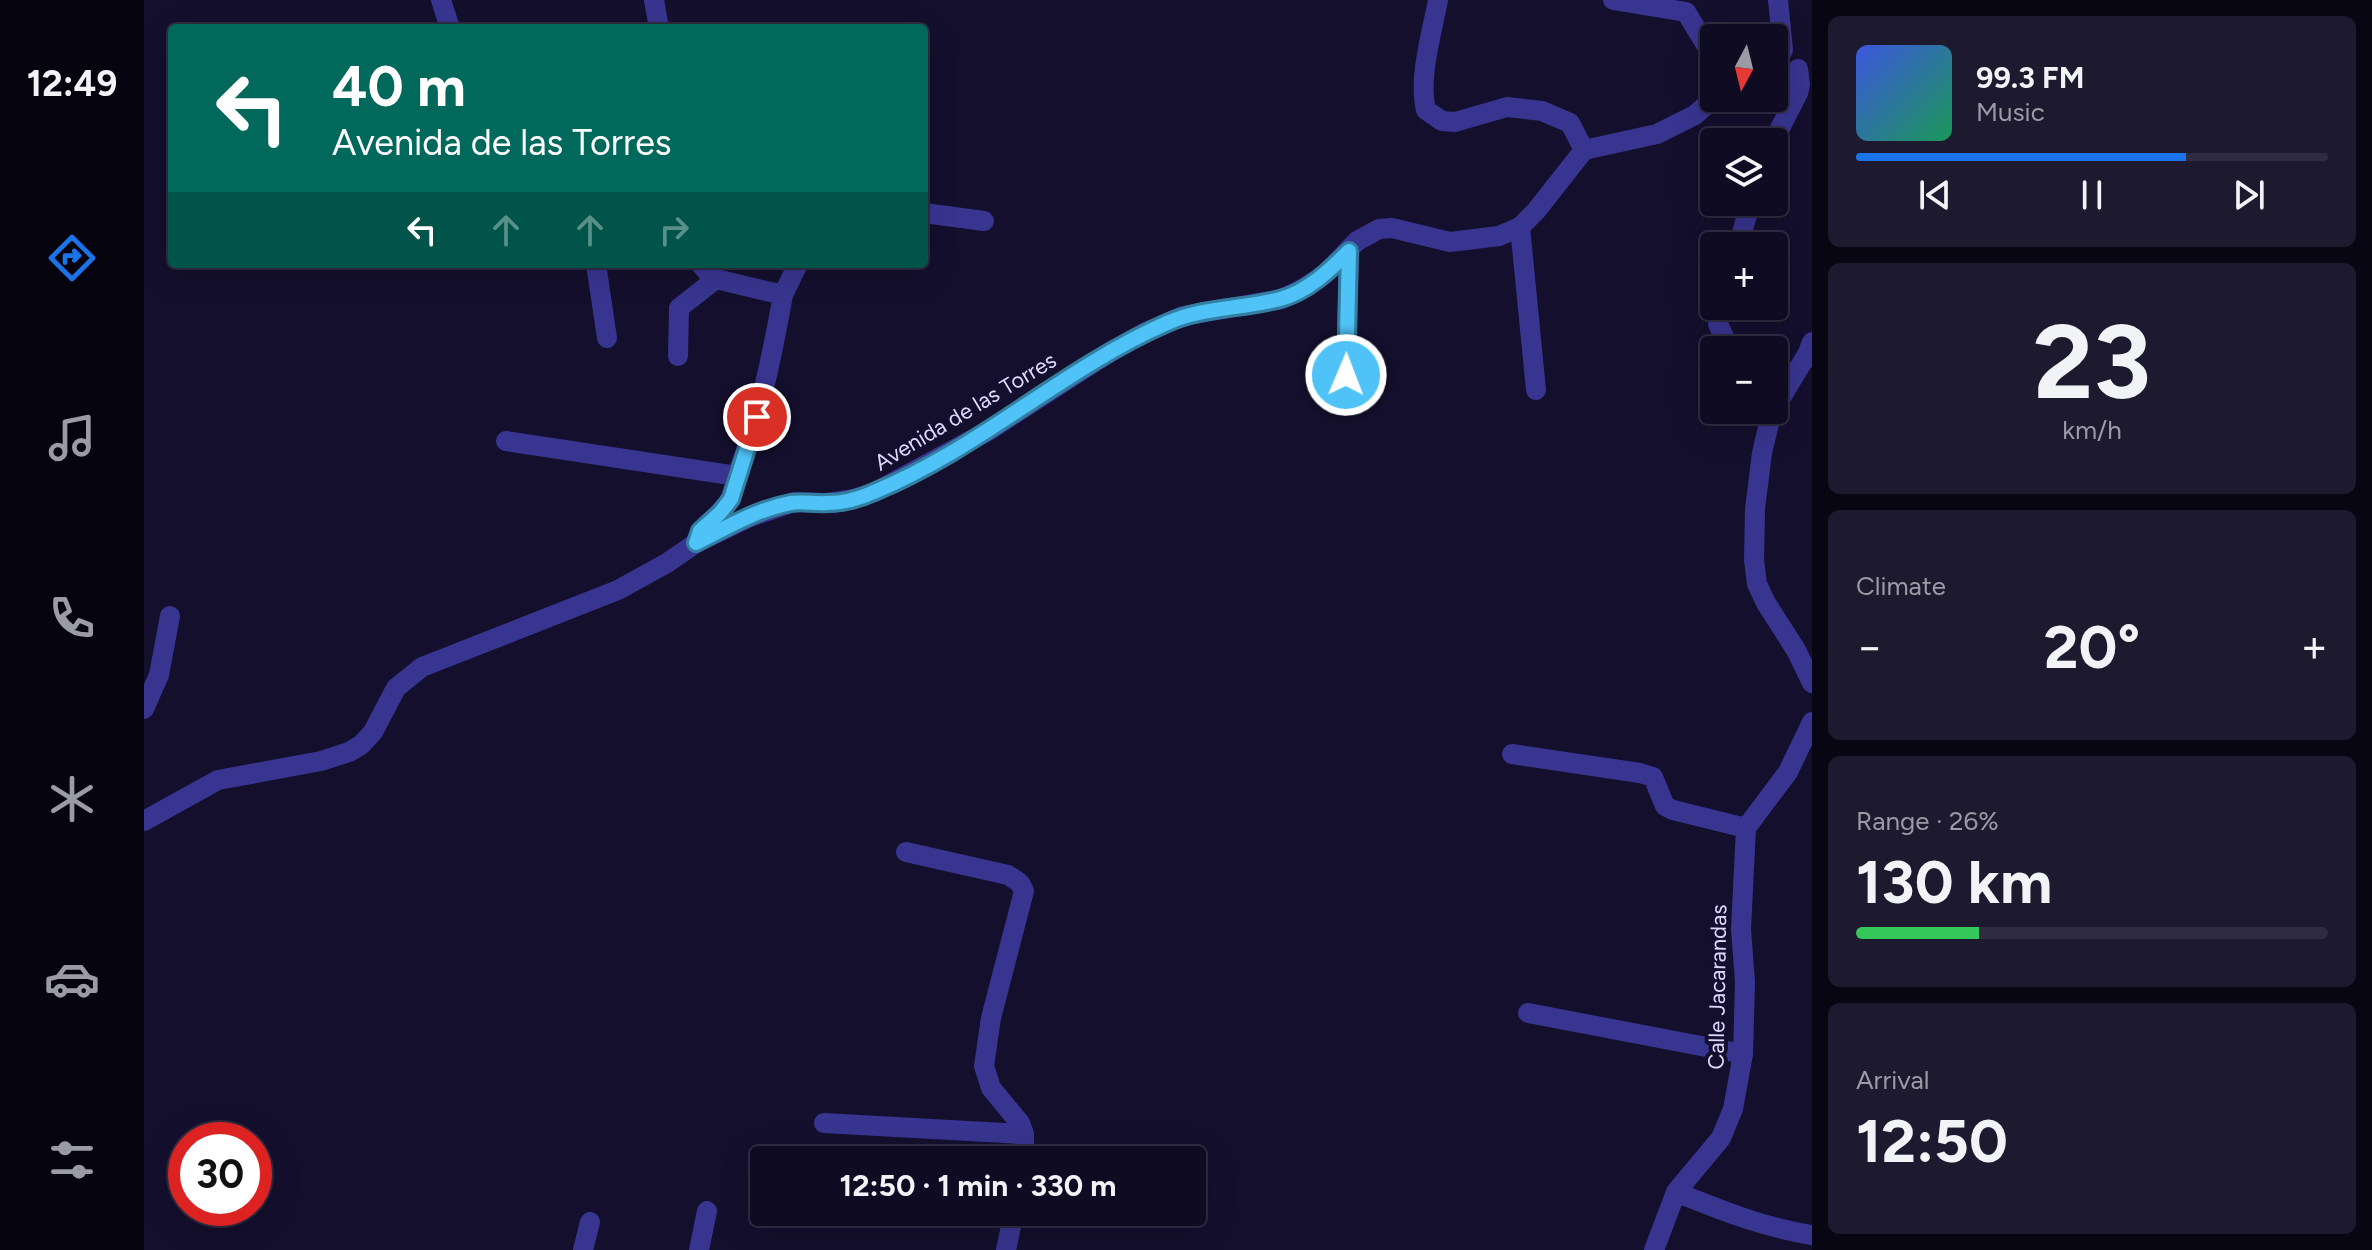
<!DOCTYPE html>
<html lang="en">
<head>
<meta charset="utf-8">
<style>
  body { margin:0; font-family:Figtree,sans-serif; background:#1d192f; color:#f1f3f6; height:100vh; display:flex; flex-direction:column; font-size:30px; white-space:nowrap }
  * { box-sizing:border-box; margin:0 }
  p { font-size:26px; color:#9b9ba5 }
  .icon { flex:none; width:44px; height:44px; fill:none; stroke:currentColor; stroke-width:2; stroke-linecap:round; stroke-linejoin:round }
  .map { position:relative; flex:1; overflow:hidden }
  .drawer { display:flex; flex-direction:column; gap:16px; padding:16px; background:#080613; width:560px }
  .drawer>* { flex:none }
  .hud { position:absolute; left:24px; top:24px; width:760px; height:244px; border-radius:8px; box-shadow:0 8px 32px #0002,0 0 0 2px #2f2b40; background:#00695c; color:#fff; overflow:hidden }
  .needle { width:52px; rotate:187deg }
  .fabs { position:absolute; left:1556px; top:24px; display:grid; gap:16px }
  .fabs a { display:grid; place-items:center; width:88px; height:88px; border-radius:8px; background:#0f0b22; box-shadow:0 8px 32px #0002,0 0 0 2px #2f2b40; font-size:40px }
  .speed { position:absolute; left:24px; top:1122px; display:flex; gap:16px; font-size:40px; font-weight:700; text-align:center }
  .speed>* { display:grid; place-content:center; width:104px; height:104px; border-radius:50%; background:#0f0b22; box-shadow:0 8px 32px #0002,0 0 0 2px #2f2b40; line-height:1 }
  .speed .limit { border:12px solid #d22; background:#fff; color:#111 }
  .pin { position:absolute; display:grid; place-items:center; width:68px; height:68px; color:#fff; margin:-34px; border:4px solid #fff; border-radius:50%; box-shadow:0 2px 8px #0007 }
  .me { position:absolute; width:88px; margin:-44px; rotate:1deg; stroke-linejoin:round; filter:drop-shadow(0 0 6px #0008) }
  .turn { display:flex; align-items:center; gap:28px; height:168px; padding:0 32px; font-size:36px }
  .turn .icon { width:104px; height:104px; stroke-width:2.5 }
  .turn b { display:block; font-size:56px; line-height:68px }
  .lanes { display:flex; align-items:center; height:76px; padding:0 32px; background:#0003; justify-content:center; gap:40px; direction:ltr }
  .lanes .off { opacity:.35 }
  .big { font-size:60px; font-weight:700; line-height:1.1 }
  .drawer .tile { flex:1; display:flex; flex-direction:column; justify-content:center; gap:12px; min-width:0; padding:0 28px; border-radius:12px; background:#1d192f }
  .drawer .dial { align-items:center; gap:0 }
  .dial b { font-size:104px; line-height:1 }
  .song { display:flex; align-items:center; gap:24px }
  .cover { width:96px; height:96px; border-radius:12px; background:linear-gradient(135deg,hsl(230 70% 55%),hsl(150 70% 35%)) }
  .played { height:8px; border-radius:4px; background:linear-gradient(90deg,#1a73e8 70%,#2f2b40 70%) }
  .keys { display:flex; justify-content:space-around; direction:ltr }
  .heat { display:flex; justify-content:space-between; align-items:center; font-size:44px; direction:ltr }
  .charge { height:12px; border-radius:6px; background:linear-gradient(90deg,#34c759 26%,#2f2b40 0) }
  .trip { position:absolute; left:606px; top:1146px; width:456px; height:80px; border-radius:8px; background:#0f0b22; box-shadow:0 8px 32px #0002,0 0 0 2px #2f2b40; font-weight:700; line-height:80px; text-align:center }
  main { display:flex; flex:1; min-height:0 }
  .tabs { display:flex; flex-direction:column; width:144px; justify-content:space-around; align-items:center; background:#06040e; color:#9b9ba5 }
  .tabs .icon { width:56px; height:56px }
  .tabs .current { color:#1a73e8 }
  .tabs b { font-size:36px; color:#f1f3f6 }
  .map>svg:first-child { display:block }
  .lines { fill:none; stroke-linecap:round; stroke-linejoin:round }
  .minor { stroke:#383590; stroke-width:20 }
  .route-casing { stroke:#337fa1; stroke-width:20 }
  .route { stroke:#4fc3f7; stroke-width:14 }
  .labels { text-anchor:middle; stroke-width:8; stroke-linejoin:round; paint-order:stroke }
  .street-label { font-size:22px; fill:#dedaff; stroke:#140f2d }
</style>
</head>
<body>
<main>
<nav class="tabs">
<b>12:49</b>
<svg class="icon current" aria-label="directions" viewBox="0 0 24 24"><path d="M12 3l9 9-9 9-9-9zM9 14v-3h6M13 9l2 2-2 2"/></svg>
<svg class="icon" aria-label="music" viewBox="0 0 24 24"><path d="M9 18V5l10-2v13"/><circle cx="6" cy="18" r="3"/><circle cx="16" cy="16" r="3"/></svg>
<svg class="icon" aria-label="phone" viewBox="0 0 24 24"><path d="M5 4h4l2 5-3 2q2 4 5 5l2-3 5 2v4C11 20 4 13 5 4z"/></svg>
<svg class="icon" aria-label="climate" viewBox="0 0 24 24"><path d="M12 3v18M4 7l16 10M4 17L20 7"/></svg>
<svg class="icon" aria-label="car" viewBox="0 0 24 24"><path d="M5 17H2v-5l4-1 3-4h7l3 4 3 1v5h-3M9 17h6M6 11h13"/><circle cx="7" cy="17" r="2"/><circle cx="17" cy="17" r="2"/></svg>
<svg class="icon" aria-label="filters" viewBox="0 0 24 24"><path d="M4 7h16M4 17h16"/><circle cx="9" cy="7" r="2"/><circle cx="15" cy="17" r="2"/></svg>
</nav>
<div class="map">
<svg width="1668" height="1250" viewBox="0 0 1668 1250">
  <rect width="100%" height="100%" fill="#140f2d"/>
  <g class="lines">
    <path class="minor" d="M 297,0 L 306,28
      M 510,0 L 515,28
      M 1294,0 C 1288,33 1274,78 1282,110 L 1298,121 L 1311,122 L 1363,107 L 1398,111 L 1426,123 L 1440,150
      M 1469,0 L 1542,12 L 1570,58
      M 1630,66 L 1639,50 L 1634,0
      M 1629,142 L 1654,93 L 1656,85 L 1654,69
      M 780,213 L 840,221
      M 1376,227 L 1392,390
      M 1594,246 L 1607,202
      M 452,264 L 463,338
      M 639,295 L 654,264
      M 1576,306 L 1574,324 L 1586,350
      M 534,356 L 535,308 L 572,279
      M 1202,375 L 1205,251
      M 1630,409 L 1664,353 L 1668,342
      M 1624,410 L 1627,415 L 1618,453 L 1611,509 L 1610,560 L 1613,584 L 1622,603 L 1652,650 L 1668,683
      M 362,441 L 593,476
      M 553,539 C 559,522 580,514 587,497 C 590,489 591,481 594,473 C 616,415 628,356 639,295 L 572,279 L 564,273 L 557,264
      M 0,709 L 15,675 L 26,616
      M 1368,754 L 1496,773 L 1509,777 L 1521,806 L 1529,810 L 1602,828
      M 0,821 L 74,780 L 177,761 L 205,752 L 217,745 L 229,732 L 252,688 L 278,667 L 474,590 L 523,563 L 552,543 L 606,517 L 650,502 L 684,503 L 710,499 L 731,492 L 844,431 L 966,352 L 1000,333 L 1039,316 L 1138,299 L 1160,288 L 1181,274 L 1213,241 L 1235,229 L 1248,228 L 1306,242 L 1355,236 L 1376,227 L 1392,211 L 1440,150 L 1513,134 L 1551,115 L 1570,98
      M 762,852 L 864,875 L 876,883 L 880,891 L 847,1018 L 840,1066 L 847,1088 L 876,1123 L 880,1134 L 880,1160
      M 1384,1013 L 1599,1054
      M 680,1123 L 880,1134
      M 1532,1192 C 1576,1210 1621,1228 1668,1235
      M 439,1250 L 446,1222
      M 555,1250 L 563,1211
      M 862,1250 L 870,1212
      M 1510,1250 L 1532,1192 L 1577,1138 L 1589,1109 L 1599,1054 L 1601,982 L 1597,929 L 1602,828 L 1644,772 L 1668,722"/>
  </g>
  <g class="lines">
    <defs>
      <path id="route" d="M 613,417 L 587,499 L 576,513 L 556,531 L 552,543 C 582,528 613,509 647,503 C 658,501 671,504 683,503 C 699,503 715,499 730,492 C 835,449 920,368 1023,323 C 1059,307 1099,309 1136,299 C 1163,292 1185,271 1205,251 L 1202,375"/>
    </defs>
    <use href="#route" class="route-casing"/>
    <use href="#route" class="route"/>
  </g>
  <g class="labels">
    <g class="street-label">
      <text transform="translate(821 411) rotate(-31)" y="8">Avenida de las Torres</text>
      <text transform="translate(1573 987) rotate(-89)" y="8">Calle Jacarandas</text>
    </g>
  </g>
</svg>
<div class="fabs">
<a><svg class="needle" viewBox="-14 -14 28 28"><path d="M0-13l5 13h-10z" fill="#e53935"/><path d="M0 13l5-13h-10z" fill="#9b9ba5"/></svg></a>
<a><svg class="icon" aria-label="layers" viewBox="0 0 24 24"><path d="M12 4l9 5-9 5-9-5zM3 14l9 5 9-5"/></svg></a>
<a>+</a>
<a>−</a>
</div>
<div class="speed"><div class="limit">30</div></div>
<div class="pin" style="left:613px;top:417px;background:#d93025"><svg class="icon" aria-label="arrive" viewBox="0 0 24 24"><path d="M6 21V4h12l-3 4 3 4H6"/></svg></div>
<svg class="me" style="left:1202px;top:375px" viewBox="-20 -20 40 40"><circle r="17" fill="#4fc3f7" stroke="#fff" stroke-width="3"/><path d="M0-11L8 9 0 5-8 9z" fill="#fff"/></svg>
<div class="trip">12:50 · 1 min · 330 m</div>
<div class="hud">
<div class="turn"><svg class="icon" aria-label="left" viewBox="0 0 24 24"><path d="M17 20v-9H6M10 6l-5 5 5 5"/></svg><div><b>40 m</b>Avenida de las Torres</div></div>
<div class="lanes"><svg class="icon" aria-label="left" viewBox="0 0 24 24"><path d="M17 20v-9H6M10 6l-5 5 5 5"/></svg><svg class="icon off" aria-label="ahead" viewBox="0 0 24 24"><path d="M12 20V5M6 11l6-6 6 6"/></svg><svg class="icon off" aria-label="ahead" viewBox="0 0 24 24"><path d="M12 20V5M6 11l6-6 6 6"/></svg><svg class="icon off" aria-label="right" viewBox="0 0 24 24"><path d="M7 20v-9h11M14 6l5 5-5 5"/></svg></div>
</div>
</div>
<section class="drawer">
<div class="tile">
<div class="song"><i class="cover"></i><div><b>99.3 FM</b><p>Music</p></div></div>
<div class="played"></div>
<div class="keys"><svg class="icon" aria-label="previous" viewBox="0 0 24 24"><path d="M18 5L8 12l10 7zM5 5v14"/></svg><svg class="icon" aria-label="pause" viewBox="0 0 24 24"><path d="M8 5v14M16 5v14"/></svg><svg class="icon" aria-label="next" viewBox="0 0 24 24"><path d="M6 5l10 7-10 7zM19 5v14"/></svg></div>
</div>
<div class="tile dial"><b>23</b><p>km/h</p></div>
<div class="tile"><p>Climate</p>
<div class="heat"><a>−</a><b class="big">20°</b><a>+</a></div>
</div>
<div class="tile"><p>Range · 26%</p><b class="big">130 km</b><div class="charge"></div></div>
<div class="tile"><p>Arrival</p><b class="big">12:50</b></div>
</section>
</main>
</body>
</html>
